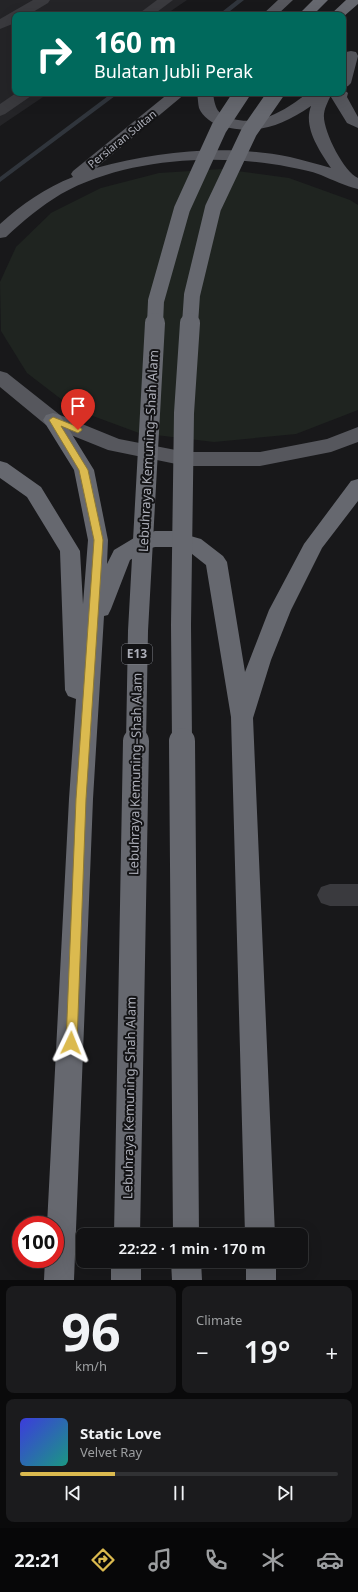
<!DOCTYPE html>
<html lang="en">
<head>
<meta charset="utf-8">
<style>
  body { margin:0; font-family:"Noto Sans",sans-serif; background:#1b1b1d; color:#f1f3f6; height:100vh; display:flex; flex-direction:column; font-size:15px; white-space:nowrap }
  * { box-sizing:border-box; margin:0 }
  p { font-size:13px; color:#9c9ea0 }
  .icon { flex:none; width:22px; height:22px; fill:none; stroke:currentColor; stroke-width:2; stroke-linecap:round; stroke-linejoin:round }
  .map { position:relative; height:1280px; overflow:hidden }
  .details { display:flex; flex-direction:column; gap:6px; padding:6px; background:#0a0a0b; flex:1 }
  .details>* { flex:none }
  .top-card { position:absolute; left:12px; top:12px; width:334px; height:84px; border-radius:8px; box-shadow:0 4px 16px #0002,0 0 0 1px #313234; background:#00695c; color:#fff; overflow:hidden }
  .speed { position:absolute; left:12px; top:1216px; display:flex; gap:8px; font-size:20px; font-weight:700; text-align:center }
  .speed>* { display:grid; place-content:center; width:52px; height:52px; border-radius:50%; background:#121214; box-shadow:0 4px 16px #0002,0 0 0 1px #313234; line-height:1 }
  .speed .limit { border:6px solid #d22; background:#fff; color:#111 }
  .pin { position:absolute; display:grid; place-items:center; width:34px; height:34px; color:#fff; margin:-41px -17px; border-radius:50% 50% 50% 0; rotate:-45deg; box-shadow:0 0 4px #0007 }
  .pin .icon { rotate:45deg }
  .me { position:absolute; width:44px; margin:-22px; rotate:2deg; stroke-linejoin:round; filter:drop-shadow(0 0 3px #0008) }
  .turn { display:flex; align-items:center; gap:14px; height:84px; padding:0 16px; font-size:18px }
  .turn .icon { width:52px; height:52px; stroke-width:2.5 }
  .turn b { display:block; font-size:28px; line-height:34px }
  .big { font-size:30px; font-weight:600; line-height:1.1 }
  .details .card { flex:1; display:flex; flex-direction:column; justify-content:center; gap:6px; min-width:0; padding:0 14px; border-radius:8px; background:#1b1b1d }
  .details .dial { align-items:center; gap:0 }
  .dial b { font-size:52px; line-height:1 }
  .song { display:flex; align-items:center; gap:12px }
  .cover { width:48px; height:48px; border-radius:6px; background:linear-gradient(135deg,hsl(240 70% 55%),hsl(170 70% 35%)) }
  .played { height:4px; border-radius:2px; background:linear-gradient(90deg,#dbba4f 30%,#313234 30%) }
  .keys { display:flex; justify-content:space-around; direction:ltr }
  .heat { display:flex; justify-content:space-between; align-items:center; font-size:22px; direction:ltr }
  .details .tiles { flex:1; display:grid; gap:6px; grid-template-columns:1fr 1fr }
  .card:last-child { grid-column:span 2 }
  .trip { position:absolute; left:76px; top:1228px; width:232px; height:40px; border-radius:8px; background:#121214; box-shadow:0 4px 16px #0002,0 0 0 1px #313234; font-weight:600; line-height:40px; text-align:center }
  .menu { display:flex; height:64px; justify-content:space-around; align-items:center; background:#070708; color:#9c9ea0 }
  .menu .icon { width:28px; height:28px }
  .menu .active { color:#dbba4f }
  .menu b { font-size:18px; color:#f1f3f6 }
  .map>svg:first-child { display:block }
  .built { fill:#242427 }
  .green { fill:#1f2420 }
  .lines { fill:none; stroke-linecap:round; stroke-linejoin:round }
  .stream { fill:#30353c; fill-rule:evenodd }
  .minor { fill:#3a3a3e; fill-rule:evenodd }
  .major { fill:#56575d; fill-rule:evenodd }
  .highway { fill:#66686f; fill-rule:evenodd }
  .highway-bridge-far2 { stroke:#66686f; stroke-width:16 }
  .highway-bridge-far1 { stroke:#66686f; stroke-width:20 }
  .highway-bridge { stroke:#66686f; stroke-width:26 }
  .route { fill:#dbba4f; stroke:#8e7933 }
  .labels { text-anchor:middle; stroke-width:4; stroke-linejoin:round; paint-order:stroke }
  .far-street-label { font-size:11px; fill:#acaeb8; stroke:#131315 }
  .shield { fill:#131315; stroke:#7e8087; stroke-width:1 }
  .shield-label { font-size:12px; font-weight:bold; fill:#acaeb8 }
  .street-label { font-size:13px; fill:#acaeb8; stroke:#131315 }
</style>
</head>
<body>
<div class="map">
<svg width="358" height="1280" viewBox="0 0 358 1280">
  <rect width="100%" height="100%" fill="#18181a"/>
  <path class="built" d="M 0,0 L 187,0 L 165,15 L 15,15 L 15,93 L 49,93 L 0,126 Z"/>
  <path class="green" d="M 222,169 L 289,178 L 350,200 L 358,205 L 358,410 L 296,434 L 214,442 L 139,433 L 74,409 L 27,373 L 1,331 L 0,282 L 16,247 L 51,213 L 101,188 L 159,173 Z"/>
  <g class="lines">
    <path class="stream" d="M 237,0 L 244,0 L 225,15 L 218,15 Z
      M 112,93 L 119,93 L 0,182 L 0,177 Z"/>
    <path class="minor" d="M 33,0 L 50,0 L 48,3 L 28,15 L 15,15 L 15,23 L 0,29 L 0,19 Z
      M 157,0 L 173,0 L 153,15 L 137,15 Z
      M 16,93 L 34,93 L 31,96 L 5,114 L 0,116 L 0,104 Z
      M 330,884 L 358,884 L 358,906 L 330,906 L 321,903 L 317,895 L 321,887 Z"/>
    <path class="major" d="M 278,0 L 293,0 L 277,15 L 262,15 Z
      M 351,51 L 356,52 L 358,56 L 351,83 L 348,86 L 343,88 L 343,57 L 346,52 Z
      M 343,89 L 348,93 L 347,97 L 358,117 L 358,128 L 347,123 L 331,97 L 332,93 L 343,93 Z
      M 169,93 L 186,93 L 96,168 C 160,151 225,144 290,157 C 303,160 317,164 331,168 C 319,150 303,127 311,106 C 280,127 257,135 220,126 C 213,124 202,116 199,108 C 198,104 198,98 197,93 L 213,93 C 215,108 217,115 233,119 C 256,125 276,115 294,103 C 299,100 305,94 310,93 C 316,91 325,93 332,93 C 329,100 325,106 324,114 C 322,129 344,173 358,178 L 358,189 C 345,186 333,180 321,175 C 311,171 299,169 289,167 C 218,153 125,158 61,194 C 41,206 23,221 6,237 L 0,238 L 0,224 C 22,204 45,188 73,177 L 71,174 L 73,171 Z
      M 0,371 L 7,373 L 60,415 L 119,439 L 186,452 L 260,452 L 327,439 L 358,427 L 358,442 L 331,452 L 260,466 L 186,466 L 108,450 L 46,425 L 0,387 Z"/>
    <path class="highway" d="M 313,0 L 328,0 L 313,15 L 298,15 Z
      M 346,0 L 358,0 L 358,4 L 343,17 L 343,15 L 330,15 Z
      M 53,413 L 60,415 L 94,470 L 108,540 L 107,564 L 114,550 L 134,538 L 155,531 L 173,531 L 201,539 L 223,556 L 227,562 L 245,672 L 269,610 L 304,544 L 351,481 L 358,479 L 358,501 L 322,548 L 291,610 L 271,660 L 253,718 L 275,1235 L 245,1235 L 231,717 L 206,565 L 187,550 L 173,547 L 155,547 L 148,549 L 130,560 L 111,609 L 108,615 L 104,616 L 93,799 L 74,1280 L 44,1280 L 45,1259 L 55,1259 L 55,1225 L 47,1225 L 69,799 L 76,699 L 68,696 L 65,690 L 60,551 L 27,497 L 0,478 L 0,461 L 7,463 L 41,487 L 77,546 L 80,551 L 83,604 L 88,540 L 74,470 L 43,420 L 46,415 Z
      M 111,1261 L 141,1261 L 141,1280 L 111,1280 Z
      M 171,1261 L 201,1261 L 202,1280 L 172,1280 Z
      M 246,1261 L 276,1261 L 276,1280 L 246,1280 Z"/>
    <path class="highway-bridge-far2" d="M 155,324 L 156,301 L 182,209 L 219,128 L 242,93
      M 190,324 L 192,295 L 213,208 L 249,132 L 276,93"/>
    <path class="highway-bridge-far1" d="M 136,742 L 138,631 L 155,323
      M 182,742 L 181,625 L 184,413 L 190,323"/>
    <path class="highway-bridge" d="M 182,741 L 186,1235
      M 127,1235 L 136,741"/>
  </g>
  <path class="route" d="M 53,417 L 81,428 L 82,430 L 78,433 L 61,426 L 88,470 L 103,540 L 86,799 L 77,1043 L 75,1047 L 71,1048 L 67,1047 L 66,1043 L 76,799 L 94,540 L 79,470 L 49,420 Z"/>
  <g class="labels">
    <g class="far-street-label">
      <text transform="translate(122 139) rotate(-39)" y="4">Persiaran Sultan</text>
    </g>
    <rect class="shield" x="122" y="644" width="30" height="20" rx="3"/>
    <g class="shield-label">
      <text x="137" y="658">E13</text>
    </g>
    <g class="street-label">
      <text transform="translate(148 451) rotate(-87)" y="5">Lebuhraya Kemuning–Shah Alam</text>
      <text transform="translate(135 774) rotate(-89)" y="5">Lebuhraya Kemuning–Shah Alam</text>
      <text transform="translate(129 1098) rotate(-89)" y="5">Lebuhraya Kemuning–Shah Alam</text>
    </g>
  </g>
</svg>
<div class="speed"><div class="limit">100</div></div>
<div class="pin" style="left:78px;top:430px;background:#d93025"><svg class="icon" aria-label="arrive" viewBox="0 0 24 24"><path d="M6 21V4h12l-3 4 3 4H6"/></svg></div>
<svg class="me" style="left:71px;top:1043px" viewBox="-20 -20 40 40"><path d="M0-17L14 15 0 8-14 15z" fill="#dbba4f" stroke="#fff" stroke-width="4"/></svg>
<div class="trip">22:22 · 1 min · 170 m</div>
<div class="top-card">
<div class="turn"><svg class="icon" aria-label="right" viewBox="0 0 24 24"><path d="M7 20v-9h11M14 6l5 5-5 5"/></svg><div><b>160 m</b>Bulatan Jubli Perak</div></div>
</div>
</div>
<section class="details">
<div class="tiles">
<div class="card dial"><b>96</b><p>km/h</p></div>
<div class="card"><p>Climate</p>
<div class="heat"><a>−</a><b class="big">19°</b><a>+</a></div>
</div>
<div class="card">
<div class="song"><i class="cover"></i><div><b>Static Love</b><p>Velvet Ray</p></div></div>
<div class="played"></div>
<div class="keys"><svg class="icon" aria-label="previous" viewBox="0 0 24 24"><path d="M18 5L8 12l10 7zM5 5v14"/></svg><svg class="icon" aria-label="pause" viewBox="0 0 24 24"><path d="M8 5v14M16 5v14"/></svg><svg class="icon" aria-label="next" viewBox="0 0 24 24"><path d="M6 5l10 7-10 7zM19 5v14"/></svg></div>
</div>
</div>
</section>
<nav class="menu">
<b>22:21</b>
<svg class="icon active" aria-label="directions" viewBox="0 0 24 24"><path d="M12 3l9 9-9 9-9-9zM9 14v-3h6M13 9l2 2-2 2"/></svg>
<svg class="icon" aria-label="music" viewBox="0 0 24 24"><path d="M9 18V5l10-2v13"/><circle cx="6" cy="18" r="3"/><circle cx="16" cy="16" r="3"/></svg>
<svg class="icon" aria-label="phone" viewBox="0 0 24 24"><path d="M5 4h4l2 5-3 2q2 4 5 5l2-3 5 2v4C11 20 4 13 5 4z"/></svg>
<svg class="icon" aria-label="climate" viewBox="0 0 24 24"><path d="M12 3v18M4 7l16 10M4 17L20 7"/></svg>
<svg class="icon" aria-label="car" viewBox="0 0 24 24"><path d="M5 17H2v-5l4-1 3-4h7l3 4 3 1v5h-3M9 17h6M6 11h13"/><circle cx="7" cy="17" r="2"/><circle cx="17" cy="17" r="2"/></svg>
</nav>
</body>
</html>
